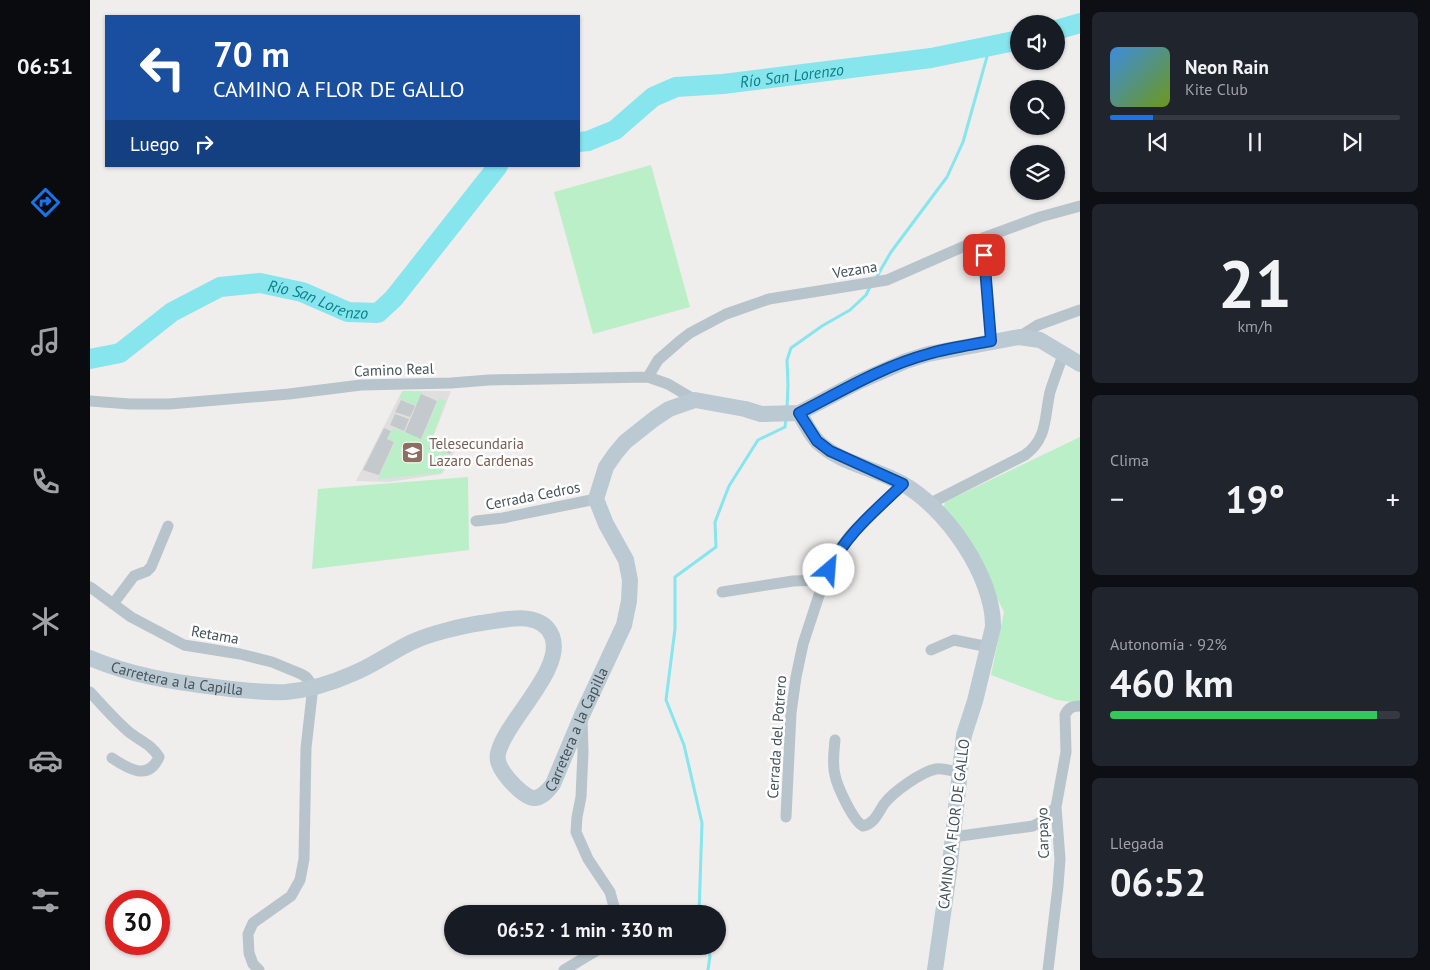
<!DOCTYPE html>
<html lang="es">
<head>
<meta charset="utf-8">
<style>
  body { margin:0; font-family:"PT Sans",sans-serif; background:#20242c; color:#f1f3f6; height:100vh; display:flex; flex-direction:column; font-size:19px; white-space:nowrap }
  * { box-sizing:border-box; margin:0 }
  p { font-size:16px; color:#9ea1a6 }
  .icon { flex:none; width:28px; height:28px; fill:none; stroke:currentColor; stroke-width:2; stroke-linecap:round; stroke-linejoin:round }
  .map { position:relative; flex:1; overflow:hidden }
  .drawer { display:flex; flex-direction:column; gap:12px; padding:12px; background:#0d0f14; width:350px }
  .drawer>* { flex:none }
  .hud { position:absolute; left:15px; top:15px; width:475px; height:152px; border-radius:0px; box-shadow:0 1px 4px #0004; background:#1a4fa0; color:#fff; overflow:hidden }
  .buttons { position:absolute; left:920px; top:15px; display:grid; gap:10px }
  .buttons a { display:grid; place-items:center; width:55px; height:55px; border-radius:50%; background:#171b24; box-shadow:0 1px 4px #0004; font-size:25px }
  .speed { position:absolute; left:15px; top:890px; display:flex; gap:10px; font-size:25px; font-weight:700; text-align:center }
  .speed>* { display:grid; place-content:center; width:65px; height:65px; border-radius:50%; background:#171b24; box-shadow:0 1px 4px #0004; line-height:1 }
  .speed .limit { border:8px solid #d22; background:#fff; color:#111 }
  .pin { position:absolute; display:grid; place-items:center; width:42px; height:42px; color:#fff; margin:-21px; border-radius:10px; box-shadow:0 2px 8px #0006 }
  .me { position:absolute; width:55px; margin:-28px; rotate:27deg; stroke-linejoin:round; filter:drop-shadow(0 0 4px #0008) }
  .turn { display:flex; align-items:center; gap:18px; height:105px; padding:0 25px; font-size:22px }
  .turn .icon { width:65px; height:65px; stroke-width:2.5 }
  .turn b { display:block; font-size:35px; line-height:42px }
  .then { display:flex; align-items:center; height:48px; padding:0 25px; background:#0003; gap:10px; font-size:19px }
  .big { font-size:38px; font-weight:800; line-height:1.1 }
  .drawer .card { flex:1; display:flex; flex-direction:column; justify-content:center; gap:8px; min-width:0; padding:0 18px; border-radius:8px; background:#20242c }
  .drawer .dial { align-items:center; gap:0 }
  .dial b { font-size:65px; line-height:1 }
  .song { display:flex; align-items:center; gap:15px }
  .cover { width:60px; height:60px; border-radius:8px; background:linear-gradient(135deg,hsl(210 70% 55%),hsl(80 70% 35%)) }
  .played { height:5px; border-radius:2px; background:linear-gradient(90deg,#1a73e8 15%,#363941 15%) }
  .keys { display:flex; justify-content:space-around; direction:ltr }
  .heat { display:flex; justify-content:space-between; align-items:center; font-size:28px; direction:ltr }
  .charge { height:8px; border-radius:4px; background:linear-gradient(90deg,#34c759 92%,#363941 0) }
  .trip { position:absolute; left:354px; top:905px; width:282px; height:50px; border-radius:25px; background:#171b24; box-shadow:0 1px 4px #0004; font-weight:800; line-height:50px; text-align:center }
  main { display:flex; flex:1; min-height:0 }
  .menu { display:flex; flex-direction:column; width:90px; justify-content:space-around; align-items:center; background:#090b0e; color:#9ea1a6 }
  .menu .icon { width:35px; height:35px }
  .menu .active { color:#1a73e8 }
  .menu b { font-size:22px; color:#f1f3f6 }
  .map>svg:first-child { display:block }
  .education { fill:#e1dedf }
  .green { fill:#baefc7 }
  .lines { fill:none; stroke-linecap:round; stroke-linejoin:round }
  .stream { stroke:#86e5ed; stroke-width:3 }
  .river { stroke:#86e5ed; stroke-width:20 }
  .building { fill:#c4c9cd }
  .street { stroke:#b8c4cb; stroke-width:11 }
  .secondary { stroke:#bac9d2; stroke-width:16 }
  .route-casing { stroke:#114b97; stroke-width:12 }
  .route { stroke:#1a73e8; stroke-width:9 }
  .labels { text-anchor:middle; stroke-width:5; stroke-linejoin:round; paint-order:stroke }
  .street-label { font-size:15px; fill:#45535b; stroke:#fff }
  .education-label { font-size:15px; fill:#785e54; stroke:#fff; text-anchor:start }
  .water-label { font-size:16px; font-style:italic; fill:#0b818b; stroke:#fff }
</style>
</head>
<body>
<main>
<nav class="menu">
<b>06:51</b>
<svg class="icon active" aria-label="directions" viewBox="0 0 24 24"><path d="M12 3l9 9-9 9-9-9zM9 14v-3h6M13 9l2 2-2 2"/></svg>
<svg class="icon" aria-label="music" viewBox="0 0 24 24"><path d="M9 18V5l10-2v13"/><circle cx="6" cy="18" r="3"/><circle cx="16" cy="16" r="3"/></svg>
<svg class="icon" aria-label="phone" viewBox="0 0 24 24"><path d="M5 4h4l2 5-3 2q2 4 5 5l2-3 5 2v4C11 20 4 13 5 4z"/></svg>
<svg class="icon" aria-label="climate" viewBox="0 0 24 24"><path d="M12 3v18M4 7l16 10M4 17L20 7"/></svg>
<svg class="icon" aria-label="car" viewBox="0 0 24 24"><path d="M5 17H2v-5l4-1 3-4h7l3 4 3 1v5h-3M9 17h6M6 11h13"/><circle cx="7" cy="17" r="2"/><circle cx="17" cy="17" r="2"/></svg>
<svg class="icon" aria-label="filters" viewBox="0 0 24 24"><path d="M4 7h16M4 17h16"/><circle cx="9" cy="7" r="2"/><circle cx="15" cy="17" r="2"/></svg>
</nav>
<div class="map">
<svg width="990" height="970" viewBox="0 0 990 970">
  <rect width="100%" height="100%" fill="#f0eded"/>
  <path class="education" d="M 312,391 L 361,391 L 344,435 L 368,445 L 352,474 L 299,482 L 266,481 Z"/>
  <path class="green" d="M 561,165 L 600,307 L 503,334 L 464,192 Z
    M 313,391 L 332,392 L 326,406 L 309,398 Z
    M 349,398 L 355,401 L 339,447 L 361,455 L 351,473 L 288,479 L 305,442 L 298,439 L 303,428 L 332,439 Z
    M 990,437 L 990,703 L 967,700 L 901,675 L 914,612 L 879,542 L 853,512 L 855,502 Z
    M 378,477 L 379,550 L 222,569 L 228,489 Z"/>
  <g class="lines">
    <path class="stream" d="M 786,278 L 801,252 L 857,177 L 873,142 L 900,46
      M 697,407 L 698,385 L 697,360 L 701,348 L 732,326 L 760,310 L 776,295 L 781,285
      M 609,914 L 612,823 L 594,745 L 576,700 L 585,629 L 585,577 L 626,547 L 625,522 L 639,486 L 668,440 L 695,427 L 696,419
      M 617,946 L 620,956 L 618,970"/>
    <g class="river">
      <path d="M 966,30 L 990,23"/>
      <path id="s1" d="M 489,142 L 498,141 L 525,130 L 563,97 L 586,87 L 633,84 L 841,58 L 929,40"/>
      <path id="s2" d="M 0,359 L 30,353 L 82,312 L 130,287 L 170,283 L 212,292 L 258,312 L 288,313 L 304,298 L 408,166"/>
    </g>
  </g>
  <path class="building" d="M 331,394 L 347,401 L 331,439 L 315,432 Z
    M 311,400 L 325,406 L 320,417 L 305,412 Z
    M 305,414 L 319,419 L 314,431 L 300,425 Z
    M 294,428 L 301,431 L 297,439 L 304,442 L 289,475 L 273,470 Z
    M 344,436 L 365,444 L 360,454 L 340,446 Z"/>
  <g class="lines">
    <path class="street" d="M 893,238 L 901,341
      M 929,337 L 948,325 L 990,310
      M 558,377 L 568,360 L 591,340 L 600,333 L 636,314 L 679,299 L 797,280 L 893,238 L 950,217 L 990,206
      M 0,401 L 40,404 L 79,404 L 199,394 L 271,385 L 361,383 L 399,380 L 558,377 L 578,384 L 605,400
      M 839,504 L 935,455 C 958,438 954,418 960,392 C 964,379 969,367 973,355
      M 386,521 L 413,518 L 506,499
      M 0,587 L 41,617 L 94,645 L 150,654 L 182,662 L 211,674 L 216,677 L 223,686 L 216,748 L 214,859 L 210,880 L 201,896 L 163,923 L 158,934 L 159,953 L 163,964 L 169,970
      M 632,592 L 703,581 L 734,580
      M 23,604 L 44,576 L 57,571 L 61,567 L 78,526
      M 841,650 L 864,640 L 899,647
      M 0,692 C 12,705 25,720 39,732 C 50,741 61,744 69,757 C 58,782 37,768 22,758
      M 492,720 L 493,752 L 491,797 L 487,817 L 486,832 L 498,859 L 520,892 L 526,914
      M 745,740 C 744,751 742,764 745,775 C 747,786 763,821 773,826 C 784,824 788,813 794,804 C 803,792 831,772 846,769 C 854,768 862,771 870,773
      M 696,817 L 701,713 L 706,677 L 713,644 L 734,580 L 751,547 L 760,535 L 813,484
      M 863,837 L 943,826 L 954,820 L 966,807
      M 474,970 L 514,946
      M 958,970 L 968,886 L 970,859 L 966,807 L 976,752 L 975,715 C 978,708 982,706 990,706"/>
    <g class="secondary">
      <path d="M 709,413 C 715,422 720,434 728,442 C 751,464 786,468 813,484 C 856,508 904,577 903,627 L 885,701 L 874,735 L 859,872 L 845,970"/>
      <path id="s3" d="M 0,658 C 40,675 82,682 125,687 C 148,690 173,693 196,692 C 217,690 242,683 262,674 C 283,666 301,652 322,642 C 339,634 371,626 391,623 C 414,620 451,609 462,636 C 475,668 418,719 409,750 C 407,755 407,759 409,764 C 413,775 435,800 446,798 C 454,796 459,789 463,784 L 492,715 L 534,625 L 539,601 L 540,580 L 536,560 L 516,524 L 506,499 L 516,467 L 525,454 L 535,442 L 564,419 L 579,409 L 605,400 L 655,409 L 671,414 L 709,413 L 768,382 L 816,361 L 838,354 L 929,337 L 950,340 L 990,364"/>
    </g>
  </g>
  <g class="lines">
    <defs>
      <path id="route" d="M 739,570 C 755,535 786,510 813,484 L 740,451 L 727,441 L 709,413 C 750,392 793,366 838,354 C 858,348 880,345 901,341 L 894,255"/>
    </defs>
    <use href="#route" class="route-casing"/>
    <use href="#route" class="route"/>
  </g>
  <defs>
    <symbol id="school-square" viewBox="-11 -11 22 22"><rect x="-9" y="-9" width="18" height="18" rx="4" fill="#8d6e63" stroke="#fff"/><path d="M0-5L7-2L0 1L-7-2ZM-4 1L0 2.5L4 1V4Q0 6-4 4Z" fill="#fff"/></symbol>
  </defs>
  <g fill-rule="evenodd">
    <use href="#school-square" x="310" y="440" width="25" height="25"/>
  </g>
  <g class="labels">
    <g class="street-label">
      <text transform="translate(765 270) rotate(-9)" y="5">Vezana</text>
      <text transform="translate(304 370) rotate(-2)" y="5">Camino Real</text>
      <text transform="translate(443 496) rotate(-11)" y="5">Cerrada Cedros</text>
      <text transform="translate(125 635) rotate(10)" y="5">Retama</text>
      <text dy="5" stroke="none"><textPath href="#s3" startOffset="90">Carretera a la Capilla</textPath></text>
      <text dy="5" stroke="none"><textPath href="#s3" startOffset="764">Carretera a la Capilla</textPath></text>
      <text transform="translate(687 737) rotate(-86)" y="5">Cerrada del Potrero</text>
      <text transform="translate(864 824) rotate(-83)" y="5">CAMINO A FLOR DE GALLO</text>
      <text transform="translate(953 833) rotate(-92)" y="5">Carpayo</text>
    </g>
    <g class="education-label">
      <text x="339" y="449">Telesecundaria<tspan x="339" dy="17">Lazaro Cardenas</tspan></text>
    </g>
    <g class="water-label">
      <text dy="6" stroke="none"><textPath href="#s1" startOffset="230">Río San Lorenzo</textPath></text>
      <text dy="6" stroke="none"><textPath href="#s2" startOffset="252">Río San Lorenzo</textPath></text>
    </g>
  </g>
</svg>
<div class="buttons">
<a><svg class="icon" aria-label="sound" viewBox="0 0 24 24"><path d="M4 9h4l5-4v14l-5-4H4zM17 9q2 3 0 6"/></svg></a>
<a><svg class="icon" aria-label="search" viewBox="0 0 24 24"><circle cx="10" cy="10" r="6"/><path d="M15 15l6 6"/></svg></a>
<a><svg class="icon" aria-label="layers" viewBox="0 0 24 24"><path d="M12 4l9 5-9 5-9-5zM3 14l9 5 9-5"/></svg></a>
</div>
<div class="speed"><div class="limit">30</div></div>
<div class="pin" style="left:894px;top:255px;background:#d93025"><svg class="icon" aria-label="arrive" viewBox="0 0 24 24"><path d="M6 21V4h12l-3 4 3 4H6"/></svg></div>
<svg class="me" style="left:739px;top:570px" viewBox="-20 -20 40 40"><circle r="19" fill="#fff"/><path d="M0-13L10 11 0 6-10 11z" fill="#1a73e8"/></svg>
<div class="trip">06:52 · 1 min · 330 m</div>
<div class="hud">
<div class="turn"><svg class="icon" aria-label="left" viewBox="0 0 24 24"><path d="M17 20v-9H6M10 6l-5 5 5 5"/></svg><div><b>70 m</b>CAMINO A FLOR DE GALLO</div></div>
<div class="then">Luego<svg class="icon" aria-label="right" viewBox="0 0 24 24"><path d="M7 20v-9h11M14 6l5 5-5 5"/></svg></div>
</div>
</div>
<section class="drawer">
<div class="card">
<div class="song"><i class="cover"></i><div><b>Neon Rain</b><p>Kite Club</p></div></div>
<div class="played"></div>
<div class="keys"><svg class="icon" aria-label="previous" viewBox="0 0 24 24"><path d="M18 5L8 12l10 7zM5 5v14"/></svg><svg class="icon" aria-label="pause" viewBox="0 0 24 24"><path d="M8 5v14M16 5v14"/></svg><svg class="icon" aria-label="next" viewBox="0 0 24 24"><path d="M6 5l10 7-10 7zM19 5v14"/></svg></div>
</div>
<div class="card dial"><b>21</b><p>km/h</p></div>
<div class="card"><p>Clima</p>
<div class="heat"><a>−</a><b class="big">19°</b><a>+</a></div>
</div>
<div class="card"><p>Autonomía · 92%</p><b class="big">460 km</b><div class="charge"></div></div>
<div class="card"><p>Llegada</p><b class="big">06:52</b></div>
</section>
</main>
</body>
</html>
